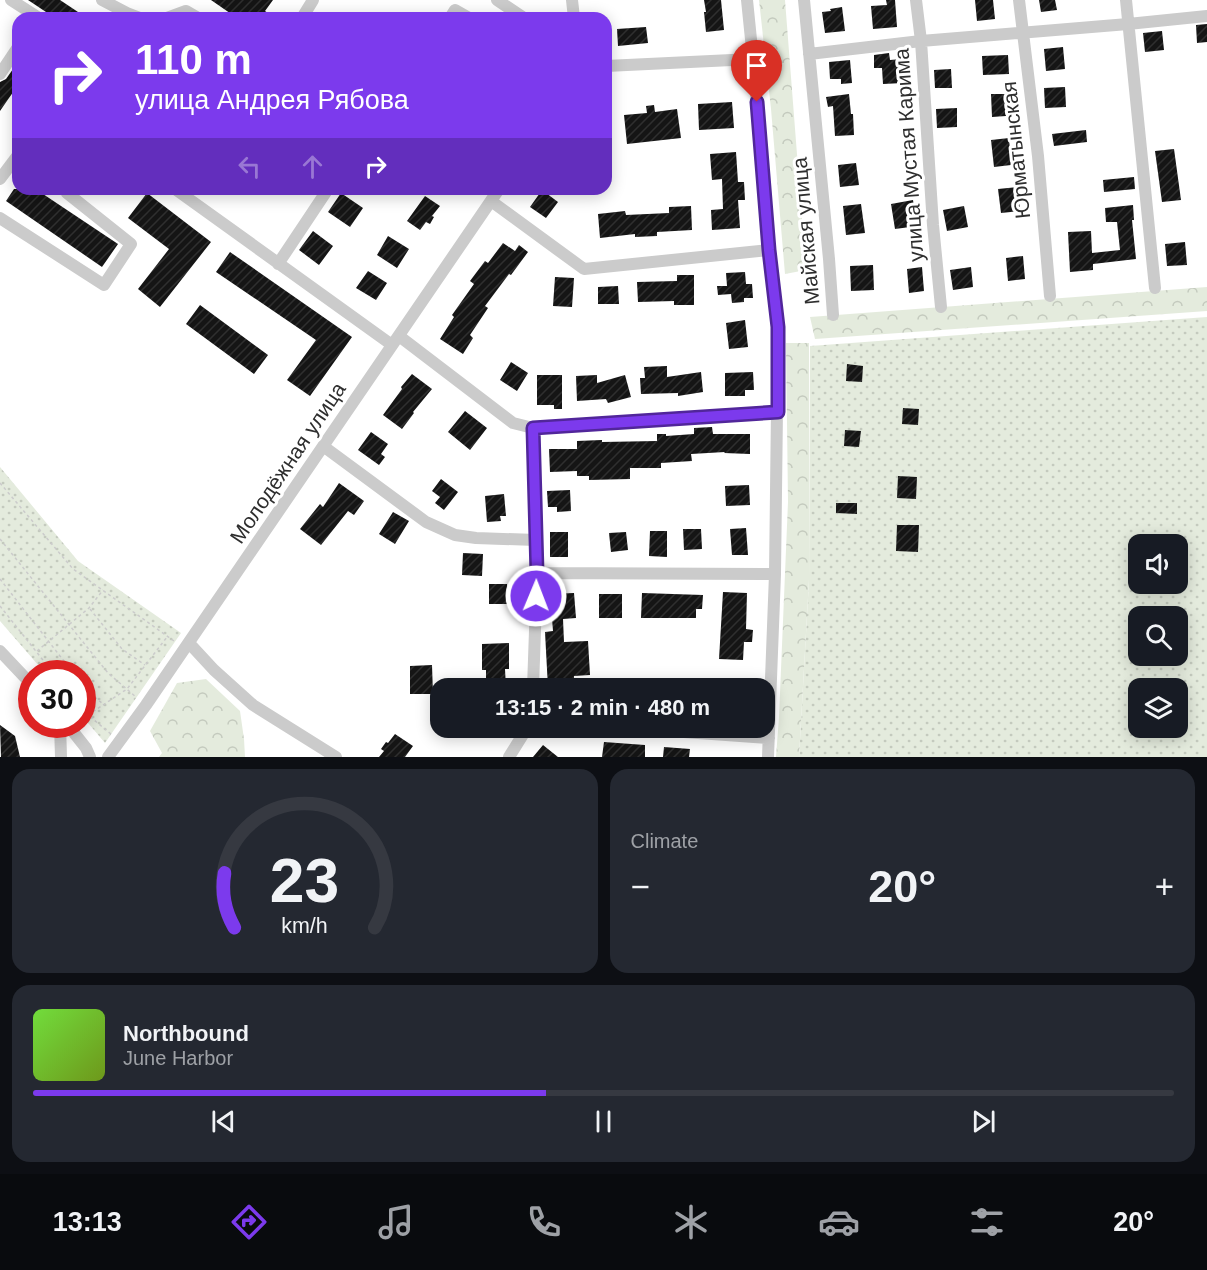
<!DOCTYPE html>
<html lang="en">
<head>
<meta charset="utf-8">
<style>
  body { margin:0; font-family:Arial,sans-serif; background:#242831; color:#f1f3f6; height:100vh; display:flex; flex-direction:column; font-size:22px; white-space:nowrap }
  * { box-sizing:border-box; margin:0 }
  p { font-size:20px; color:#9ea1a6 }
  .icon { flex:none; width:33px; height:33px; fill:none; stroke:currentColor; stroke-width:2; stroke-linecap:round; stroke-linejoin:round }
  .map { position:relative; height:757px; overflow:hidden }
  .drawer { display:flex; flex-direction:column; gap:12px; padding:12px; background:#0d0f14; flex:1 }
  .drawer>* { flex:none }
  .guide { position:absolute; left:12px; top:12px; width:600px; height:183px; border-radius:18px; box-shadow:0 3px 15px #0003; background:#7c3aed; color:#fff; overflow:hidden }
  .fabs { position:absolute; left:1128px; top:534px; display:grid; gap:12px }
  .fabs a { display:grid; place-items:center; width:60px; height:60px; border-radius:12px; background:#171b24; box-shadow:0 3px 15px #0003; font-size:30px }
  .speed { position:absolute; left:18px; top:660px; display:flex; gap:12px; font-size:30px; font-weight:700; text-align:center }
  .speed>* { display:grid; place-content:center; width:78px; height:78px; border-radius:50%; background:#171b24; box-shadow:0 3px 15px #0003; line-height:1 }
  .speed .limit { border:9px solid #d22; background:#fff; color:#111 }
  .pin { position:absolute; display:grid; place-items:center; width:51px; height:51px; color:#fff; margin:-62px -26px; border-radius:50% 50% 50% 0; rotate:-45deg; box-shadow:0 0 6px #0007 }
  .pin .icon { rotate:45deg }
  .me { position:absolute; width:66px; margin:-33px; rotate:1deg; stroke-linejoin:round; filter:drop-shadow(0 0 4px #0008) }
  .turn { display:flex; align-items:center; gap:21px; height:126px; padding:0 24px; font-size:27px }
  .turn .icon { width:78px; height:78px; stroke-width:2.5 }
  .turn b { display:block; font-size:42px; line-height:51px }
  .lanes { display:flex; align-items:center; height:57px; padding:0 24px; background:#0003; justify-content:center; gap:30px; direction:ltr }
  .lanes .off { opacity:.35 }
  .big { font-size:45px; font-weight:700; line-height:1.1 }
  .drawer .tile { flex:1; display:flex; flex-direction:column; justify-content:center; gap:9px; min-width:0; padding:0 21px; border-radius:18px; background:#242831 }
  .drawer .dial { align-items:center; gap:0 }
  .dial svg { height:156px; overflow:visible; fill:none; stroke:#363941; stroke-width:7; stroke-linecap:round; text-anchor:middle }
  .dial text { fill:#f1f3f6; stroke:none }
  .song { display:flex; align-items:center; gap:18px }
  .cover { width:72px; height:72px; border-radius:9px; background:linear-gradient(135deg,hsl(100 70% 55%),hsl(80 70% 35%)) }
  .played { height:6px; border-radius:3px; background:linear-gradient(90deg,#7c3aed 45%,#363941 45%) }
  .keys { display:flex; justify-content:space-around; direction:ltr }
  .heat { display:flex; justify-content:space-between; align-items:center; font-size:33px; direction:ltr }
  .drawer .tiles { flex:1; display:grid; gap:12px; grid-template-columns:1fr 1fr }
  .tile:last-child { grid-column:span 2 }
  .trip { position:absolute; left:430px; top:678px; width:345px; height:60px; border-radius:18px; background:#171b24; box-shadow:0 3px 15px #0003; font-weight:700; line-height:60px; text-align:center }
  .tab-bar { display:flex; height:96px; justify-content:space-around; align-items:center; background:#090b0e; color:#9ea1a6 }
  .tab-bar .icon { width:42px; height:42px }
  .tab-bar .on { color:#7c3aed }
  .tab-bar b { font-size:27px; color:#f1f3f6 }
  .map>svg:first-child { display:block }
  .grass { fill:url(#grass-dots); fill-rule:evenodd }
  .forest { fill:url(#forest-crowns) }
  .building { fill:url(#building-hatch) }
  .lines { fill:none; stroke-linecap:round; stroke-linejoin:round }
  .path { stroke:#cbcbcb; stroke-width:1.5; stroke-dasharray:3 3; stroke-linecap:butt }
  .minor { stroke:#cbcbcb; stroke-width:12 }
  .route-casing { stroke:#51269a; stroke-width:15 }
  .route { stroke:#7c3aed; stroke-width:10 }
  .labels { text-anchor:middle; stroke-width:6; stroke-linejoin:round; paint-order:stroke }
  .street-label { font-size:21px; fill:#2e2e2e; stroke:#fff }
</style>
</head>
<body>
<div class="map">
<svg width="1207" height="757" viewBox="0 0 1207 757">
  <defs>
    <pattern id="grass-dots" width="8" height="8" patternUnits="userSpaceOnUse" patternTransform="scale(1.5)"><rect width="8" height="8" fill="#e4ebdd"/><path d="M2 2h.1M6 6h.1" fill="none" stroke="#c4cabe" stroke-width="1.8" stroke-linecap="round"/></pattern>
    <pattern id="forest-crowns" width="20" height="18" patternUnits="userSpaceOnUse" patternTransform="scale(1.5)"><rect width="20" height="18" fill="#e4ebdd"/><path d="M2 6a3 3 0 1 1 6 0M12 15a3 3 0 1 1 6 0" fill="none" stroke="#c4cabe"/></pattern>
    <pattern id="building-hatch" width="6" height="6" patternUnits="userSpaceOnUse" patternTransform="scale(1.5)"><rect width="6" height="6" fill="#151515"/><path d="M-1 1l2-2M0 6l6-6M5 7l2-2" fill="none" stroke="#2f2f2f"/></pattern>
  </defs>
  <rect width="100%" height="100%" fill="#fff"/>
  <path class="grass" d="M 1207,317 L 1207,757 L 799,757 L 809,580 L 810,346 ZM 1138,544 L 1178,544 L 1178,584 L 1138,584 ZM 1138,616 L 1178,616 L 1178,656 L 1138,656 ZM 1138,688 L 1178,688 L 1178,728 L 1138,728 Z
    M 0,467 L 78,561 L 181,633 L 105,743 L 83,717 L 82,674 L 45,673 L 0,621 Z"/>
  <path class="forest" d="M 759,0 L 785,0 L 806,270 L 785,274 L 771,109 Z
    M 1207,287 L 1207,311 L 815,339 L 810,317 Z
    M 786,343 L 809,343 L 809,580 L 799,757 L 776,757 L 779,717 L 788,502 Z
    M 206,679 L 240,711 L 244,739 L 245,757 L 159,757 L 162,753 L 150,731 L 177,683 Z"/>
  <path class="building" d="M 28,0 L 60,0 L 87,18 L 55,18 Z
    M 211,0 L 273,0 L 265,11 L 275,18 L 237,18 Z
    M 704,0 L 721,0 L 724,30 L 706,32 L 704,12 L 706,12 Z
    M 886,0 L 895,0 L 897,27 L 873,29 L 871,6 L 887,5 Z
    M 975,0 L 993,0 L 995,19 L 977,21 Z
    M 1039,0 L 1055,0 L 1057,10 L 1041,12 Z
    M 842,7 L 845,31 L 825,33 L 822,12 L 831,11 L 830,9 Z
    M 1207,24 L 1207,42 L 1197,43 L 1196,25 Z
    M 646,27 L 648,43 L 618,46 L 617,29 Z
    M 1162,31 L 1164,50 L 1145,52 L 1143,33 Z
    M 1063,47 L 1065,69 L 1046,71 L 1044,49 Z
    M 889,53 L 890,60 L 901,59 L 903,83 L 883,84 L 882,68 L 874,68 L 874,55 Z
    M 1008,55 L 1009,74 L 983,75 L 982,56 Z
    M 850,60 L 852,83 L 841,84 L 841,79 L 830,79 L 829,62 Z
    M 18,62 L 18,85 L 0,111 L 0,82 L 6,79 Z
    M 951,69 L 952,88 L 935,88 L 934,70 Z
    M 1065,87 L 1066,107 L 1045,108 L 1044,88 Z
    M 849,94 L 851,114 L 853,114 L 854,135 L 835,136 L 833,106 L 828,107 L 826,97 Z
    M 991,94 L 1005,94 L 1006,116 L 992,117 Z
    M 732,102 L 734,128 L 699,130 L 698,104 Z
    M 654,105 L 655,112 L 677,109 L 681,138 L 627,144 L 624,115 L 647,113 L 646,106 Z
    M 957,108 L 957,127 L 937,128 L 936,109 Z
    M 1086,130 L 1087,142 L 1054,146 L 1052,134 Z
    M 1009,138 L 1011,165 L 994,167 L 991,140 Z
    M 1174,149 L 1181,200 L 1162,202 L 1155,151 Z
    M 736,152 L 738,182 L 744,182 L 745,200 L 738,200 L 740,228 L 712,230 L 711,210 L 723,209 L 722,179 L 712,180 L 710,154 Z
    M 856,163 L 859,185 L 840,187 L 838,165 Z
    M 1134,177 L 1135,189 L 1104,192 L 1103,180 Z
    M 1018,187 L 1020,211 L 1001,213 L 998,189 Z
    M 14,189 L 46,189 L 43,194 L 118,244 L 102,267 L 6,201 Z
    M 542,190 L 558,202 L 546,218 L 530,207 Z
    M 147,193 L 211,242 L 160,307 L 138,289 L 169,249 L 128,218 Z
    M 341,193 L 363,208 L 350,227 L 328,212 Z
    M 425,196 L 440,206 L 432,216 L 434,217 L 430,224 L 426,222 L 420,230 L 407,221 Z
    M 913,200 L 916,219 L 909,220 L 910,227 L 895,229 L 891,204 Z
    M 861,204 L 865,233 L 846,235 L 843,206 Z
    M 1133,205 L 1134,220 L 1132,220 L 1136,259 L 1093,264 L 1093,270 L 1070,272 L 1068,232 L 1091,231 L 1092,253 L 1120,250 L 1117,222 L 1106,222 L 1105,208 Z
    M 691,206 L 692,230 L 657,232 L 657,236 L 635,237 L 635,234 L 600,238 L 598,214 L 625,211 L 626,215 L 669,213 L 669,207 Z
    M 964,206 L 968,227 L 947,231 L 943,210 Z
    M 313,231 L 333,246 L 319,265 L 299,250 Z
    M 388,236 L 409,249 L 397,268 L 377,255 Z
    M 1185,242 L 1187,265 L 1167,266 L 1165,244 Z
    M 503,243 L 515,251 L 519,245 L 528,252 L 511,275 L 509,274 L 485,306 L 488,308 L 470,335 L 473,338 L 463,354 L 440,339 L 454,317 L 452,315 L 474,284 L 470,281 L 485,261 L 488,263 Z
    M 230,252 L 352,337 L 310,396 L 287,380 L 316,340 L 216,272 Z
    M 1023,256 L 1025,279 L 1008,281 L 1006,258 Z
    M 873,265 L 874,290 L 851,291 L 850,266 Z
    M 922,267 L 924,291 L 909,293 L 907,269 Z
    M 971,267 L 973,287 L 953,290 L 950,270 Z
    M 368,271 L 387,283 L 376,300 L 356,288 Z
    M 745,272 L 746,284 L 752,284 L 753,298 L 744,298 L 744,302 L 732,303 L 731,294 L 718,295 L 717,286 L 727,286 L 726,273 Z
    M 677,275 L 694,275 L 694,305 L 674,305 L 674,301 L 638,302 L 637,282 L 677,281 Z
    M 555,277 L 574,278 L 572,307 L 553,306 Z
    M 618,286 L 619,304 L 598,304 L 598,287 Z
    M 200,305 L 268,355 L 254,374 L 186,324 Z
    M 745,320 L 748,347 L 729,349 L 726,323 Z
    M 511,362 L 528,373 L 517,391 L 500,380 Z
    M 847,364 L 863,366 L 862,382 L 846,381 Z
    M 667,366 L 667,377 L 701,372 L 703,392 L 678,396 L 678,393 L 641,394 L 640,378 L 645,378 L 644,367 Z
    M 753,372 L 754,390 L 745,390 L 745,396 L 725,396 L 725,373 Z
    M 412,374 L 432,389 L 413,412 L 414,413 L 402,429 L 383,415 L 402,389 L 401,387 Z
    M 537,375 L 562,375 L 562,409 L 554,409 L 554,405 L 537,405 Z
    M 597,375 L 597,383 L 625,375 L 631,397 L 608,403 L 606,399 L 577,401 L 576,376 Z
    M 903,408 L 919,409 L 918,425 L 902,424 Z
    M 465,411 L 487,428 L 470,450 L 448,432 Z
    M 712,427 L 713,434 L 750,434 L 750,454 L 724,453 L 725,452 L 691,454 L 692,461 L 661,463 L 661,468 L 630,468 L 630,479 L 589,480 L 589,476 L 577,476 L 577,471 L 550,472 L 549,449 L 577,449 L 577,441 L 602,440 L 602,442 L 657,441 L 657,434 L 666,434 L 666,436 L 694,434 L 694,428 Z
    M 845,430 L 861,431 L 859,447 L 844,446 Z
    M 371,432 L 388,444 L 381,454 L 385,457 L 379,465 L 358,450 Z
    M 898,476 L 917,477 L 916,499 L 897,498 Z
    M 441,479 L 458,492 L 444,510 L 435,503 L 440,497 L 432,491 Z
    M 339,483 L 364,501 L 354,515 L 348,511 L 321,545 L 300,529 L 320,504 L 323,507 Z
    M 749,485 L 750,505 L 726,506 L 725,486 Z
    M 570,490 L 571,511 L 557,512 L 557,507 L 548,507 L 547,491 Z
    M 504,494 L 506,516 L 500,516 L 501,521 L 487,522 L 485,496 Z
    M 836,503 L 857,503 L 857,514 L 836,513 Z
    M 393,512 L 409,521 L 395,544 L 379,534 Z
    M 897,525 L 919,525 L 918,552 L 896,551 Z
    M 746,528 L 748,555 L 732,555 L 730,529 Z
    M 683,529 L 701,529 L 702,549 L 684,550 Z
    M 650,531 L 667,531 L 667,557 L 649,556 Z
    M 550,532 L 568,532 L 568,557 L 550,557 Z
    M 626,532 L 628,550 L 611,552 L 609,533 Z
    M 463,553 L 483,554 L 482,576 L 462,575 Z
    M 489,584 L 507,584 L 507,604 L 489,604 Z
    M 723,592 L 747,593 L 746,629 L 753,630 L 752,642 L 744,642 L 743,660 L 719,659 Z
    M 574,593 L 576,618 L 563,619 L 564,642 L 588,641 L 590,675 L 574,676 L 574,682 L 571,682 L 571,688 L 548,688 L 545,632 L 553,631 L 550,594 Z
    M 642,593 L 703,595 L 702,609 L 696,609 L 696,618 L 641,618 Z
    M 599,594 L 622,594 L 622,618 L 599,618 Z
    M 509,643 L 509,669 L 505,669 L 506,688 L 486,688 L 486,670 L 482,670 L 482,644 Z
    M 432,665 L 433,694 L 410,694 L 410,666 Z
    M 598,681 L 622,682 L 622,688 L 597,688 Z
    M 0,725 L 15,736 L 20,757 L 1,757 Z
    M 395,734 L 413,746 L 405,757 L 379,757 L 384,751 L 381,749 L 386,742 L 388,743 Z
    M 604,742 L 645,745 L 645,757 L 602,757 Z
    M 543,745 L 558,757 L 533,757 Z
    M 664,747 L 690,749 L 689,757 L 663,757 Z"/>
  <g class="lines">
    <path class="path" d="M 0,483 L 73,569 L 174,641
      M 0,539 L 108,673 L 136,697
      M 0,579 L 74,674
      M 0,606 L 54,674
      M 90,609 L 122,649 L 145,665
      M 37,651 L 89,608 L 103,590
      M 82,684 L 89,692 L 103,704
      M 82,708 L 88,715 L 111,734
      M 88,715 L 127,689 L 167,637"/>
    <path class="minor" d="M 11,0 L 39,18
      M 102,0 L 127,13 L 140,18
      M 497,0 L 524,18
      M 572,0 L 574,18
      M 747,0 L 753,59 L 769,250 L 778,327 L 775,574 L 768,757
      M 804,0 L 829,259 L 833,315
      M 916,0 L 921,41 L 933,225 L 941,307
      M 1019,0 L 1038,156 L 1050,296
      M 1126,0 L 1155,288
      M 167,18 L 186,11 L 198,18
      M 302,18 L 313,0
      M 450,18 L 455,10 L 469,18
      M 809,54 L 921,41 L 1128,24 L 1207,16
      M 606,66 L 753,59
      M 0,74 L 18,47
      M 0,179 L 18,155
      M 175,189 L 392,345
      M 491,201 L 584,269 L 769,250
      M 0,218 L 104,285 L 131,244 L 67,193 L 69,189
      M 278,264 L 328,189
      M 399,336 L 513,423 L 533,428 L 778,412
      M 323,446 L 426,522 L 455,535 L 476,538 L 536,540
      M 537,573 L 775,574
      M 189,643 L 214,670 L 253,705 L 336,757
      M 0,651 L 32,685
      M 533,688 L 537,573 L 533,428
      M 60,724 L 61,757
      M 67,724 L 86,748 L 90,757
      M 628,728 L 769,738
      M 108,757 L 146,705 L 499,189
      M 509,757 L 527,728"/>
  </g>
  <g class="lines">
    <defs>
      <path id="route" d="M 536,596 L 537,573 L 533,428 L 778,412 L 778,327 L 769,250 L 757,102"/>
    </defs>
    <use href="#route" class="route-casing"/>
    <use href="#route" class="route"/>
  </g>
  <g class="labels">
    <g class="street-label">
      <text transform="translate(1016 150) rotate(-96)" y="7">Юрматынская</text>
      <text transform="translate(909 155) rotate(-94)" y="7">улица Мустая Карима</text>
      <text transform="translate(806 231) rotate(-95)" y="7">Майская улица</text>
      <text transform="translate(288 463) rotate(-56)" y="7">Молодёжная улица</text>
    </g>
  </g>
</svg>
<div class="fabs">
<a><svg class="icon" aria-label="sound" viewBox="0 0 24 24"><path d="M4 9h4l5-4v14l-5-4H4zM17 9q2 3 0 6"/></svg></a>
<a><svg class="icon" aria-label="search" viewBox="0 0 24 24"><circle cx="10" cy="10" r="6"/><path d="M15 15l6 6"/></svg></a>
<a><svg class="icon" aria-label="layers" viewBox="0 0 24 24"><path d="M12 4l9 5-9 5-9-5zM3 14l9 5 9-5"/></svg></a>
</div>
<div class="speed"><div class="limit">30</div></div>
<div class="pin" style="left:757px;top:102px;background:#d93025"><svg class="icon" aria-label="arrive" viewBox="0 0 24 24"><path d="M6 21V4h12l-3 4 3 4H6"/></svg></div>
<svg class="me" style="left:536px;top:596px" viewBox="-20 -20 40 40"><circle r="17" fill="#7c3aed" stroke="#fff" stroke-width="3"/><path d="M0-11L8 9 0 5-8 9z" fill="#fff"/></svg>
<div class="trip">13:15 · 2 min · 480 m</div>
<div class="guide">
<div class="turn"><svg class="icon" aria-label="right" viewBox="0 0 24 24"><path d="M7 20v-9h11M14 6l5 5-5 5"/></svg><div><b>110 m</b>улица Андрея Рябова</div></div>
<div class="lanes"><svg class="icon off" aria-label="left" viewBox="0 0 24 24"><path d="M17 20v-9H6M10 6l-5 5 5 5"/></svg><svg class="icon off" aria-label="ahead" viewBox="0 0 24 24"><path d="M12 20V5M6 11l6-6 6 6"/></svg><svg class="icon" aria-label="right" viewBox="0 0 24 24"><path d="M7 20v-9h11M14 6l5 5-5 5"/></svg></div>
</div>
</div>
<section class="drawer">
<div class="tiles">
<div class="tile dial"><svg viewBox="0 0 100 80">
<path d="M14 69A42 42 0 1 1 86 69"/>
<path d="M14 69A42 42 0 0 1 9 41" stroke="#7c3aed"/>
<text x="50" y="56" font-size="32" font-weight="700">23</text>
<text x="50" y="72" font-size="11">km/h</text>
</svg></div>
<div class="tile"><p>Climate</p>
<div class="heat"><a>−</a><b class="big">20°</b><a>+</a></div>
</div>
<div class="tile">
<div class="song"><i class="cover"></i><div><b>Northbound</b><p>June Harbor</p></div></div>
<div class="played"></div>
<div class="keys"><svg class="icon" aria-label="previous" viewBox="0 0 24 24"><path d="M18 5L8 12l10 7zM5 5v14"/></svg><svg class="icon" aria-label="pause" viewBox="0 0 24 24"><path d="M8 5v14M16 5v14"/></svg><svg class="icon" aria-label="next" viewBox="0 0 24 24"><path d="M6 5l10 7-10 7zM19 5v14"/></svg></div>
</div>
</div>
</section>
<nav class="tab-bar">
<b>13:13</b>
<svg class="icon on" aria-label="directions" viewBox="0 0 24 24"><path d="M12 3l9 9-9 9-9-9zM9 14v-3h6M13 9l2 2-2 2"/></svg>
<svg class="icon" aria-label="music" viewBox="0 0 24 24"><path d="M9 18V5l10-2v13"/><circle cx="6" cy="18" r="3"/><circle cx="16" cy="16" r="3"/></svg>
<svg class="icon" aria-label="phone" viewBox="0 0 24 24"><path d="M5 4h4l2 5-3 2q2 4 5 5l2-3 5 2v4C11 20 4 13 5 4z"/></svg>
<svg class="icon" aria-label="climate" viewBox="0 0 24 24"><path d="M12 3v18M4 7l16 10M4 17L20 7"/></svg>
<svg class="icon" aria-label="car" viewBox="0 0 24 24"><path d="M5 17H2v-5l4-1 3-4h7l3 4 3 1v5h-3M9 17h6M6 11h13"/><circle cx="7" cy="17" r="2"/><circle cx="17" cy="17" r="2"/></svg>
<svg class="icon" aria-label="filters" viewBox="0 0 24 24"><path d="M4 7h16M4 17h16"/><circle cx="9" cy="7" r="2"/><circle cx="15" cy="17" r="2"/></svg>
<b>20°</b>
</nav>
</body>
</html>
